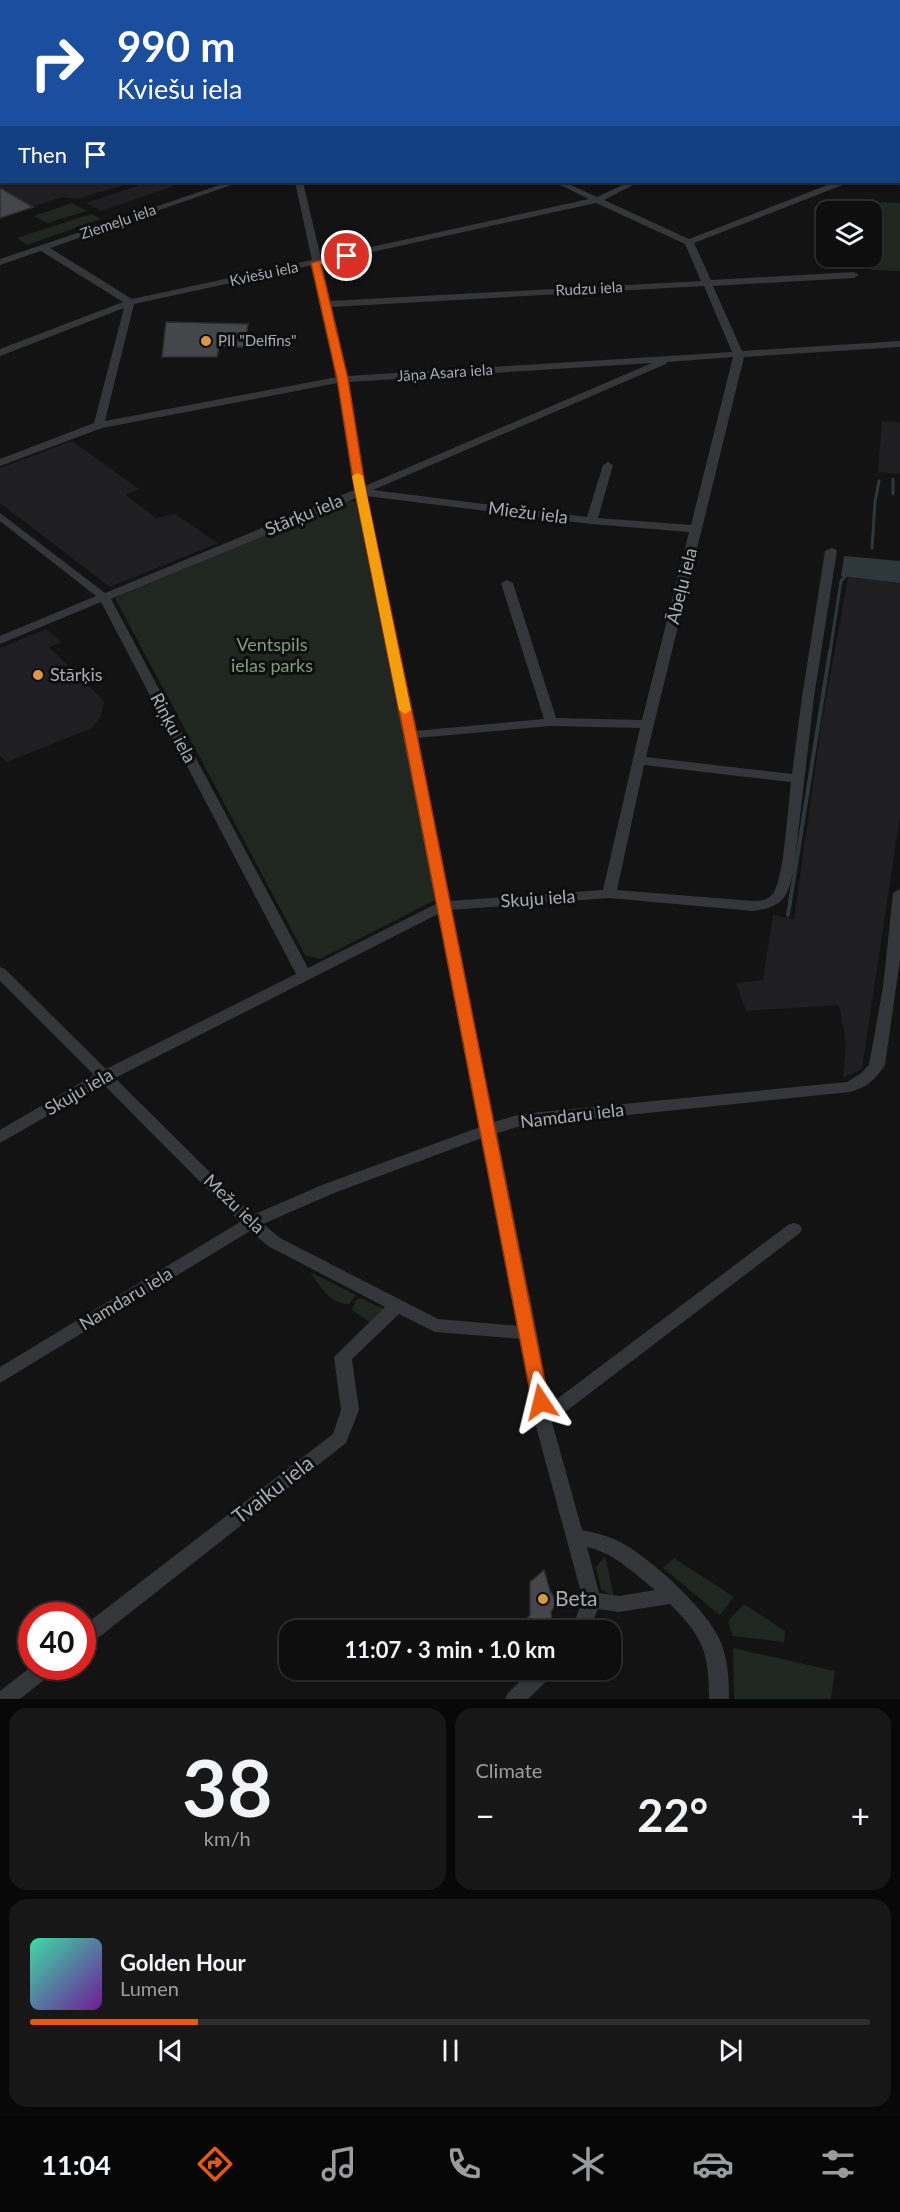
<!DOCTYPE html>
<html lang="en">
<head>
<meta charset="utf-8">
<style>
  body { margin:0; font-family:Lato,sans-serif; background:#171718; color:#f1f3f6; height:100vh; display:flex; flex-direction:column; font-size:22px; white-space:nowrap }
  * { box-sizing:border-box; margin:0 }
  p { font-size:20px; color:#9b9c9e }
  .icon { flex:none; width:33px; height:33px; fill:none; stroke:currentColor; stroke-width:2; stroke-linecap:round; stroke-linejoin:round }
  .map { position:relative; height:1699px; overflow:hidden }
  .details { display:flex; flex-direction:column; gap:9px; padding:9px; background:#080808; flex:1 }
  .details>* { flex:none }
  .guide { position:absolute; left:0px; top:0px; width:900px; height:183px; box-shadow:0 2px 4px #0004,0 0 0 2px #2e2e2f; background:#1a4fa0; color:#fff; overflow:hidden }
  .fabs { position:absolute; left:816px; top:201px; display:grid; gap:12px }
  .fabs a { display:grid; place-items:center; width:66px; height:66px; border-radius:12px; background:#0e0e0f; box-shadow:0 2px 4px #0004,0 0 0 2px #2e2e2f; font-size:30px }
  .speed { position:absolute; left:18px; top:1602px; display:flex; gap:12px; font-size:30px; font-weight:700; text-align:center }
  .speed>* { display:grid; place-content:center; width:78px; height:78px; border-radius:50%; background:#0e0e0f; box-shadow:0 2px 4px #0004,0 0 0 2px #2e2e2f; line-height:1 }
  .speed .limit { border:9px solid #d22; background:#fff; color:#111 }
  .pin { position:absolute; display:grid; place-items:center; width:51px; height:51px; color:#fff; margin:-26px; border:3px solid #fff; border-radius:50%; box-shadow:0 2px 6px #0007 }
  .me { position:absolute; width:66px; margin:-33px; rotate:350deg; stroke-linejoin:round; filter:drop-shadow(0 0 4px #0008) }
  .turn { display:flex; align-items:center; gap:21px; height:126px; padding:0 18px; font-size:27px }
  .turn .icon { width:78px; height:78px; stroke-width:2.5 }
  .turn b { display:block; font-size:42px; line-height:51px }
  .then { display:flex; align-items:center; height:57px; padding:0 18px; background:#0003; gap:12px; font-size:22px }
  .big { font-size:45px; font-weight:700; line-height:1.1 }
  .details .widget { flex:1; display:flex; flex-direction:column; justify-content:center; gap:9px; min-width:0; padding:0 21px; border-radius:18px; background:#171718 }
  .details .dial { align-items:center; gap:0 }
  .dial b { font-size:78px; line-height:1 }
  .song { display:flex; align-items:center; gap:18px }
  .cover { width:72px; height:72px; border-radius:9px; background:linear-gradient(135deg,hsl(160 70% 55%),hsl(280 70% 35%)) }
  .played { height:6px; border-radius:3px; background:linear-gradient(90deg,#ea580c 20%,#2e2e2f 20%) }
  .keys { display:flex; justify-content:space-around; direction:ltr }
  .heat { display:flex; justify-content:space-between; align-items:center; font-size:33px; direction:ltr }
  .details .tiles { flex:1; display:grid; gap:9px; grid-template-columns:1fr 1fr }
  .widget:last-child { grid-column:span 2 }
  .trip { position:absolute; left:279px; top:1620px; width:342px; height:60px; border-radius:18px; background:#0e0e0f; box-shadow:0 2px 4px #0004,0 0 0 2px #2e2e2f; font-weight:700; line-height:60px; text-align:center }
  .menu { display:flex; height:96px; justify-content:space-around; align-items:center; background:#060606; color:#9b9c9e }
  .menu .icon { width:42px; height:42px }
  .menu .current { color:#ea580c }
  .menu b { font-size:27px; color:#f1f3f6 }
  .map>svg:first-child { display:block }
  .built { fill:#1f1f21 }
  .green { fill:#202620 }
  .water { fill:#2e373c }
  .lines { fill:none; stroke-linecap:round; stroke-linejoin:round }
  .stream-far1 { stroke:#2e373c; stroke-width:3 }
  .stream { stroke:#2e373c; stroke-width:4 }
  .building { fill:#454649; stroke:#2d2e30; stroke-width:1.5 }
  .minor { fill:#343639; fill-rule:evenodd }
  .rail { stroke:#4c4e52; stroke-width:2; stroke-dasharray:4.5 4; stroke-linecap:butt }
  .route { fill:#ea580c; stroke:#983908; stroke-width:1.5 }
  .slow { fill:#f59e0b }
  .poi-dot { fill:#dd9742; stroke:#0e0e0f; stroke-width:2 }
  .labels { text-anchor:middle; stroke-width:6; stroke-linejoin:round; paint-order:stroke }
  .far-street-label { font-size:15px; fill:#a6acb3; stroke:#0e0e0f }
  .far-poi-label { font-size:15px; fill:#a6acb3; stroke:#0e0e0f; text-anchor:start }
  .street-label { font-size:18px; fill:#a6acb3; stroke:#0e0e0f }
  .park-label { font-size:18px; fill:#819c7f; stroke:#0e0e0f }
  .poi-label { font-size:18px; fill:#a6acb3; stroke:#0e0e0f; text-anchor:start }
  .near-street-label { font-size:21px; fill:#a6acb3; stroke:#0e0e0f }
  .near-poi-label { font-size:21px; fill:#a6acb3; stroke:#0e0e0f; text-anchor:start }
</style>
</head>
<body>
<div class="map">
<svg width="900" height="1699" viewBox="0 0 900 1699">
  <rect width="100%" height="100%" fill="#131314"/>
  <path class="built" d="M 0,23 L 2,182 L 133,182 L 78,199 L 62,197 L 0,218 Z
    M 149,182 L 165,182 L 174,186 L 101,211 L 86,203 Z
    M 882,421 L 900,422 L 900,474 L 878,472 Z
    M 72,441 L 139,489 L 126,495 L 156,518 L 175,514 L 218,543 L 110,587 L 0,503 L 0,468 Z
    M 848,577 L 900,583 L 900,816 L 862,1069 L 843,1078 L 846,1042 L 839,1005 L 746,1011 L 736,983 L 763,980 L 773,915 L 794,919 L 822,720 Z
    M 46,629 L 62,642 L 49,647 L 104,701 L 101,716 L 92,728 L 7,762 L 0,756 L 0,648 Z"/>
  <path class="green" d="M 881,202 L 900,203 L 900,271 L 871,270 Z
    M 72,203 L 87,211 L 47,223 L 34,216 Z
    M 91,214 L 101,219 L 27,245 L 17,238 Z
    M 348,500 L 358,502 L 435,900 L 320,959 L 305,955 L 115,598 Z
    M 310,1272 L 356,1295 L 349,1304 C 330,1304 320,1286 310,1272 Z
    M 361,1298 L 385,1310 L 372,1324 L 352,1310 L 356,1300 Z
    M 605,1556 L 614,1597 L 601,1589 L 596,1567 Z
    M 674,1558 L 734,1597 L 720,1615 L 663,1568 Z
    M 744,1604 L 785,1631 L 784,1642 L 733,1636 L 728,1621 Z
    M 733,1648 L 835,1671 L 831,1699 L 734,1699 Z"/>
  <path class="water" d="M 844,556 L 900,561 L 900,583 L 841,576 Z"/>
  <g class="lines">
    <path class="stream-far1" d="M 893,479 L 893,494
      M 872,548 L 875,502 L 879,481
      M 830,652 L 841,581 L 846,575"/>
    <path class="stream" d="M 788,915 L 830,651"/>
  </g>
  <path class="building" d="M 0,188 L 33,207 L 0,218 Z
    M 166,322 L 248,324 L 245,347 L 219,347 L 217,357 L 162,357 Z
    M 544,1570 L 550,1591 L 557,1602 L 551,1612 L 552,1623 L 544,1630 L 535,1630 L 524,1622 L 530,1615 L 530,1582 Z"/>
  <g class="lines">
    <path class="minor" d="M 268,0 L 279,0 L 266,2 Z
      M 482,0 L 492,0 L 481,2 Z
      M 898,67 L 900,67 L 900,71 L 898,71 Z
      M 229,182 L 240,182 L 50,248 L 132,299 L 312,260 L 295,182 L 303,182 L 321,258 L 589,199 L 554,182 L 564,182 L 597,197 L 629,182 L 639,182 L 604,200 L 689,239 L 835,182 L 846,182 L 845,184 L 694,243 L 711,280 L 854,272 L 859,275 L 854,278 L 713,286 L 742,351 L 900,341 L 900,347 L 744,357 L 646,757 L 792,774 L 802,697 L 825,551 L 831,548 L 835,549 L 837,551 L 814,697 L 794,868 C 788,897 784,907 753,911 L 609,898 L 451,910 L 494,1122 L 521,1114 L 847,1082 L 860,1074 L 869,1065 L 883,987 L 893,893 L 900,889 L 900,960 L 885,1065 C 876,1079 866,1088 850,1092 L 521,1126 L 497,1133 L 537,1333 L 549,1405 L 788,1225 L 794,1223 L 800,1225 L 802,1229 L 800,1233 L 552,1422 L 582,1530 C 593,1532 604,1535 614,1539 C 646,1553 706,1608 720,1640 C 728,1659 729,1679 729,1699 L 709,1699 C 709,1652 703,1637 670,1604 L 619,1612 L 598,1609 L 589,1630 L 571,1630 L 583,1600 L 534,1419 L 522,1339 L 435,1332 L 399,1314 L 352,1359 L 359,1410 L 346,1443 L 89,1645 L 82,1647 L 82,1627 L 333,1434 L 341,1410 L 334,1357 L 385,1307 L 268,1246 L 250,1231 L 0,1383 L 0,1367 L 240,1222 L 103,1084 L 0,1143 L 0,1130 L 94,1075 L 0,981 L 0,967 L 5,969 L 106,1069 L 296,974 L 101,602 L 0,644 L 0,636 L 96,596 L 0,521 L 0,513 L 105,593 L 354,490 L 338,383 L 102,428 L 0,466 L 0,459 L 94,423 L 124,308 L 0,356 L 0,349 L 123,302 L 41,251 L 0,265 L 0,259 ZM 596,203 L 685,244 L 701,281 L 330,301 L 322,263 ZM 313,265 L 337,377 L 105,421 L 134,304 ZM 704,286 L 732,352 L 347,376 L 332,307 ZM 733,357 L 691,525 L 598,518 L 613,465 L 608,462 L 603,465 L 587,517 L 373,490 L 666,364 L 667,362 ZM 652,363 L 365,486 L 349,382 ZM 366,496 L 591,524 L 689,532 L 642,720 L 556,718 L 513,583 L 507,580 L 501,583 L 544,719 L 414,731 ZM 356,498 L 436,904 L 308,968 L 111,599 ZM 551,726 L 640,728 L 603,890 L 449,901 L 416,738 ZM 644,765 L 791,782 C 788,805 784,876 774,892 C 769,900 761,901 753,901 L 617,890 ZM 438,914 L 480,1127 L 322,1185 L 253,1215 L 115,1078 ZM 482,1138 L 519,1326 L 438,1319 L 280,1238 L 263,1224 L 334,1193 ZM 587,1547 C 614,1553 634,1573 655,1590 L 619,1596 L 599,1593 Z
      M 32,1666 L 56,1666 L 54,1672 L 20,1699 L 0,1699 L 0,1691 Z
      M 532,1670 L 555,1670 L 552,1676 L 528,1699 L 505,1699 L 508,1693 Z"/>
    <path class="rail" d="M 192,2 L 195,0"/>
  </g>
  <path class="route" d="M 347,253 L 351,256 L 350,258 L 321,265 L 348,379 L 366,492 L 417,735 L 549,1402 L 547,1408 L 541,1410 L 534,1408 L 532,1402 L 404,735 L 355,492 L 337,379 L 311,263 Z"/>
  <path class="slow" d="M 358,473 L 363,476 L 411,710 L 405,714 L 399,710 L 352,476 Z"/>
  <g class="poi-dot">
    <circle cx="206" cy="341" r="6"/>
    <circle cx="38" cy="675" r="6"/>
    <circle cx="543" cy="1599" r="6"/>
  </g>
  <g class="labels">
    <g class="far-street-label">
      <text transform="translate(118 222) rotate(-19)" y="5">Ziemeļu iela</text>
      <text transform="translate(264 274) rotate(-12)" y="5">Kviešu iela</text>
      <text transform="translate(589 289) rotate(-3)" y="5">Rudzu iela</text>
      <text transform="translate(445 373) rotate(-4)" y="5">Jāņa Asara iela</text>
    </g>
    <g class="far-poi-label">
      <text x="218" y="346">PII "Delfīns"</text>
    </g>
    <g class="street-label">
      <text transform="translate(528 513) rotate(7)" y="6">Miežu iela</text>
      <text transform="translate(304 515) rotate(-22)" y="6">Stārķu iela</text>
      <text transform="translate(682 586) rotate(-76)" y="6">Ābeļu iela</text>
      <text transform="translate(173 728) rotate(62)" y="6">Riņķu iela</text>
      <text transform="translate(538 899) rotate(-4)" y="6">Skuju iela</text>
      <text transform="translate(79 1092) rotate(-30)" y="6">Skuju iela</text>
      <text transform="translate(572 1116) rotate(-7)" y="6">Namdaru iela</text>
      <text transform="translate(234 1204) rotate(44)" y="6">Mežu iela</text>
      <text transform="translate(126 1299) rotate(-31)" y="6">Namdaru iela</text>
    </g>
    <g class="park-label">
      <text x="272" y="651">Ventspils<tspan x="272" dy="21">ielas parks</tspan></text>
    </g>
    <g class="poi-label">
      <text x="50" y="681">Stārķis</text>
    </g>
    <g class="near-street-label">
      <text transform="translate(273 1490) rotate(-38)" y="7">Tvaiku iela</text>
    </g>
    <g class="near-poi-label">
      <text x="555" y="1606">Beta</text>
    </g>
  </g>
</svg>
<div class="fabs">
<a><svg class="icon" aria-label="layers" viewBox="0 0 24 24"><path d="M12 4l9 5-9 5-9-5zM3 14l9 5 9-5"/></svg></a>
</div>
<div class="speed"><div class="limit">40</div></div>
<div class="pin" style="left:347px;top:256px;background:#d93025"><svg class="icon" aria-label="arrive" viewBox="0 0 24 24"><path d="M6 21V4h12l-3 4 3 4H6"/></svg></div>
<svg class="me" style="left:541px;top:1402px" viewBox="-20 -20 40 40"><path d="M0-17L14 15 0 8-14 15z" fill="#ea580c" stroke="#fff" stroke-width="4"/></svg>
<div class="trip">11:07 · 3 min · 1.0 km</div>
<div class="guide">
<div class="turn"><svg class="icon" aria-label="right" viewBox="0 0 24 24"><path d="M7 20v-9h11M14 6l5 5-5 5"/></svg><div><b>990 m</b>Kviešu iela</div></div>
<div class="then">Then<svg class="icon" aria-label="arrive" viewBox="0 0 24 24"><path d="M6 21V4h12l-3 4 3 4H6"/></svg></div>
</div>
</div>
<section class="details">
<div class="tiles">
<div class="widget dial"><b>38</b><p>km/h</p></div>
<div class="widget"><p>Climate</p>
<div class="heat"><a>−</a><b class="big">22°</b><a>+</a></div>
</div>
<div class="widget">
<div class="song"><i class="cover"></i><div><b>Golden Hour</b><p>Lumen</p></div></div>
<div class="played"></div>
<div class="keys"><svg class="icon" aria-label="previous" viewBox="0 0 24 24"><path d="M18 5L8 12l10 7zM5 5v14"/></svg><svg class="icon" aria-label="pause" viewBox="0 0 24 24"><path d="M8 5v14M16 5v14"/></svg><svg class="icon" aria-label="next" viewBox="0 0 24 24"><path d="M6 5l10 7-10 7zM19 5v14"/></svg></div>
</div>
</div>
</section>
<nav class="menu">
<b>11:04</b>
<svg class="icon current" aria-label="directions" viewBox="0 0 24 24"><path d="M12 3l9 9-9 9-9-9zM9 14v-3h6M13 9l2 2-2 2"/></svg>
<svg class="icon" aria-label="music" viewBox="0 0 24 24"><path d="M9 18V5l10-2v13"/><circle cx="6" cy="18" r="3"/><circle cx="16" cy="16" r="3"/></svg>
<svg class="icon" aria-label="phone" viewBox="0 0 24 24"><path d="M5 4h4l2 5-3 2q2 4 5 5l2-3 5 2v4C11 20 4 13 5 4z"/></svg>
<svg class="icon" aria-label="climate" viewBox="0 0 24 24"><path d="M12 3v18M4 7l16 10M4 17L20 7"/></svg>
<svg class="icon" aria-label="car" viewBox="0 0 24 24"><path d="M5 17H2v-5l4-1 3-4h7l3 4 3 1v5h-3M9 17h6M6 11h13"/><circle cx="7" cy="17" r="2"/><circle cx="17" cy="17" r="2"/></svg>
<svg class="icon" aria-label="filters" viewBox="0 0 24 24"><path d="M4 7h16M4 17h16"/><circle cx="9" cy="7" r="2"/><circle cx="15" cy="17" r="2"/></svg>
</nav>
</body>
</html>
